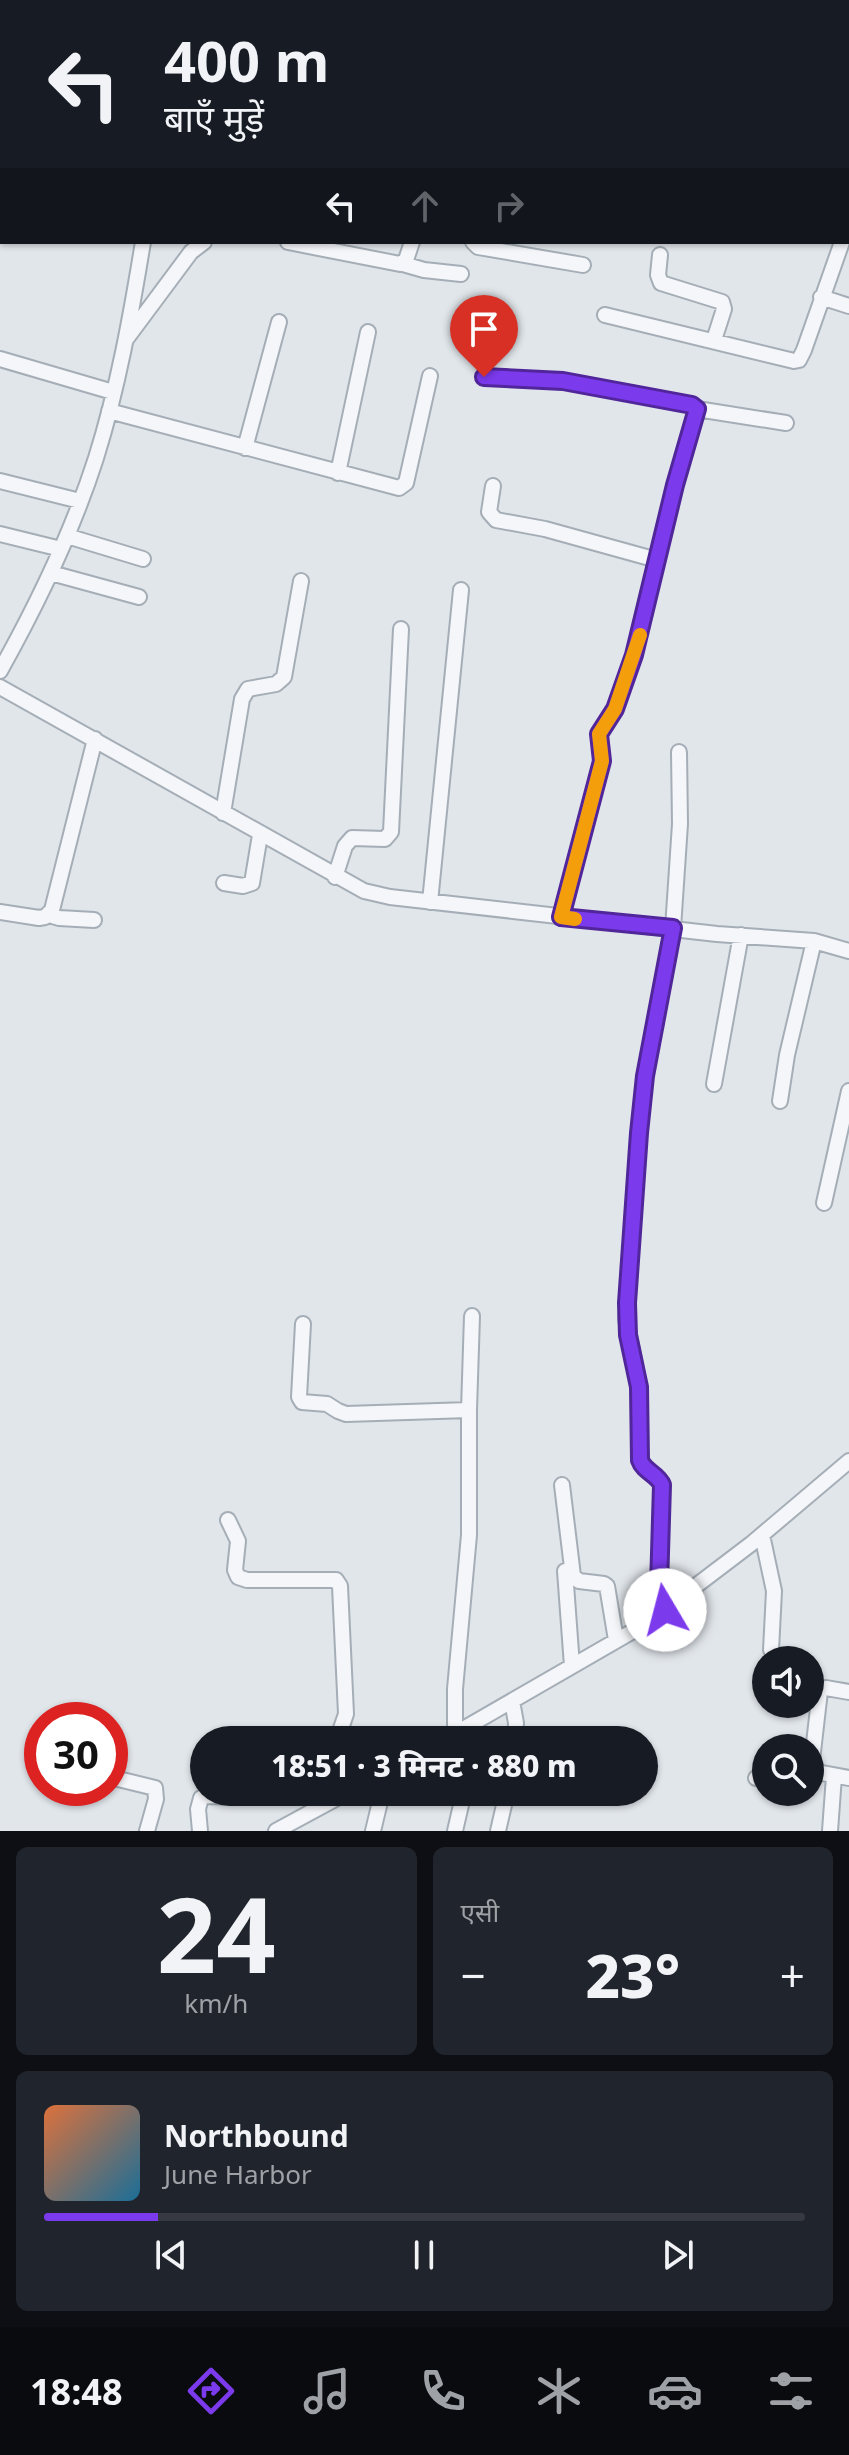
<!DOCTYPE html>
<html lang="hi">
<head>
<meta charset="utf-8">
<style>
  body { margin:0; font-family:"Noto Sans","Noto Sans Devanagari",sans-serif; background:#20242c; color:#f1f3f6; height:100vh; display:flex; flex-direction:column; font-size:30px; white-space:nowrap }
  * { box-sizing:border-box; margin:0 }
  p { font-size:26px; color:#9ea1a6 }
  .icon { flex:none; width:44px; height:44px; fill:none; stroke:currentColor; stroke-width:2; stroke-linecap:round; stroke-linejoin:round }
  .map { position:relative; height:1831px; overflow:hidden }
  .sheet { display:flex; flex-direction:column; gap:16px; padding:16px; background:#0d0f14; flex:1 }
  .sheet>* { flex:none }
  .hud { position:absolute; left:0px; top:0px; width:850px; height:244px; box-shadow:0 2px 6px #0004; background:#171b24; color:#f1f3f6; overflow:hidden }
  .fabs { position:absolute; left:752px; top:1646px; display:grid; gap:16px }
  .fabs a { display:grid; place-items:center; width:72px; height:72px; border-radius:50%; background:#171b24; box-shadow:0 2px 6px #0004; font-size:40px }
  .speed { position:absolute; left:24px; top:1702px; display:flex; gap:16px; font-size:40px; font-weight:700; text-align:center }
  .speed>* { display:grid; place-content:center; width:104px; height:104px; border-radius:50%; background:#171b24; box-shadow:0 2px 6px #0004; line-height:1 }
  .speed .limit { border:12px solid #d22; background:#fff; color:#111 }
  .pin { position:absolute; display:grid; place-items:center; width:68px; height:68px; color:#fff; margin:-82px -34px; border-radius:50% 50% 50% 0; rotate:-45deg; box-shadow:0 0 8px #0007 }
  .pin .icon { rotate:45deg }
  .me { position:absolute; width:88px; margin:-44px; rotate:352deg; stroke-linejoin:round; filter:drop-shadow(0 0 6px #0008) }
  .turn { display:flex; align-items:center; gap:28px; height:168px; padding:0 32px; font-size:36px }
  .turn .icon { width:104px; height:104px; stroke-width:2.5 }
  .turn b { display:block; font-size:56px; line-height:68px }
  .lanes { display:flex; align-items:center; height:76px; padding:0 32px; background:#0003; justify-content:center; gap:40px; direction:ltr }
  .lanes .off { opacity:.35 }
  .big { font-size:60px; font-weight:800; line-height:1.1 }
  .sheet .card { flex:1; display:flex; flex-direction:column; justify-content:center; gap:12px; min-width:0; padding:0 28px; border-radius:12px; background:#20242c }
  .sheet .dial { align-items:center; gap:0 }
  .dial b { font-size:104px; line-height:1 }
  .song { display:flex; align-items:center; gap:24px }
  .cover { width:96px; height:96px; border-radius:12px; background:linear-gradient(135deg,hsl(20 70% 55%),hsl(200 70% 35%)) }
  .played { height:8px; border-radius:4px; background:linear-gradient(90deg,#7c3aed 15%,#363941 15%) }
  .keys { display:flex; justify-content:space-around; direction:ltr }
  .heat { display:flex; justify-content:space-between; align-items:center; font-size:44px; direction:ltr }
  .sheet .tiles { flex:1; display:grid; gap:16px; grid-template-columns:1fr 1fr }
  .card:last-child { grid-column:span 2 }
  .trip { position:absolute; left:190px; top:1726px; width:468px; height:80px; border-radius:40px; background:#171b24; box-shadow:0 2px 6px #0004; font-weight:800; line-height:80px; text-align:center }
  .menu { display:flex; height:128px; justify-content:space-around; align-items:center; background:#090b0e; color:#9ea1a6 }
  .menu .icon { width:56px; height:56px }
  .menu .selected { color:#7c3aed }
  .menu b { font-size:36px; color:#f1f3f6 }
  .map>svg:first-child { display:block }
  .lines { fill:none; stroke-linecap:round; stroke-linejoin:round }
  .street-casing { stroke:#a5aeb6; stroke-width:18 }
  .street { stroke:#f4f6f9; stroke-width:14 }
  .route-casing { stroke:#51269a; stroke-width:20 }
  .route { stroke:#7c3aed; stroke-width:14 }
  .slow { stroke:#f59e0b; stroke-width:14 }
</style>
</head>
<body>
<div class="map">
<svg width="849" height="1831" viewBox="0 0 849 1831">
  <rect width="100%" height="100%" fill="#e1e6eb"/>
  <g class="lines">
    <defs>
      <path id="street" d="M 376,1 L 380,2
        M 132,2 L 132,0
        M 167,2 L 167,0
        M 465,2 L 466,0
        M 588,2 L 588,0
        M 848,57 L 849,58
        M 848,231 L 849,230
        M 288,242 L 400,264 L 406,260 L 412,242
        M 473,242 L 478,247 L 583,265
        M 660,255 L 658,275 L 661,283 L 722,302 L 724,309 L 714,340
        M 403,264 L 424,270 L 461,274
        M 821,297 L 849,306
        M 605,315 L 794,361 L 799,360 L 804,350 L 842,242
        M 127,338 L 191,252 L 204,242
        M 0,359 L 113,392
        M 484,377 L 563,381 L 692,405 L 697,409 L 675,485 L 634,655 L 615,709 L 599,734 L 602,761 L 561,917
        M 697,409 L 786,423
        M 109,411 L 399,488 L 406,483 L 430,376
        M 245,448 L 279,322
        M 338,473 L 368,332
        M 0,481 L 80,501
        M 493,486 L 489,512 L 496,520 L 545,529 L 657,560
        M 0,534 L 61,549
        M 67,536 L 143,559
        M 51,573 L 139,597
        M 0,671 C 38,603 72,533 96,458 C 118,388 131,315 143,242
        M 0,687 L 364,891 L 390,897 L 717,934 L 814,941 L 849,951
        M 223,813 L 242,699 L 248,689 L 276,684 L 284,677 L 301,581
        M 335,877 L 345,846 L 352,838 L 385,839 L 391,832 L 401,629
        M 224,883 L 243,886 L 252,883 L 260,835
        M 430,902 L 461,590
        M 0,912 L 39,918 L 45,917 L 52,910 L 95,739
        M 49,915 L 59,918 L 94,920
        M 714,1084 L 741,935
        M 780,1101 L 787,1055 L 814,941
        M 824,1203 L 849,1091
        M 303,1324 L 299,1397 L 302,1402 L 327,1404 L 338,1411 L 346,1414 L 469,1410
        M 562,1485 L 573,1576 L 579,1581 L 604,1584 L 607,1586 L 616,1640
        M 228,1520 L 238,1541 L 235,1570 L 238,1577 L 247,1580 L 336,1580 L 340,1586 L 346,1714 L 337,1740
        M 762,1535 L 774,1591 L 771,1650
        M 565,1571 L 572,1666
        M 665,1610 L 659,1587 L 662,1485 C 657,1474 644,1472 640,1460 L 639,1387 L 626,1319 L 639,1133 L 645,1076 L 673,928 L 680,824 L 679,752
        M 512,1701 L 516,1723 L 515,1740
        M 455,1734 L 455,1689 L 469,1535 L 469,1410 L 472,1316
        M 444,1740 L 647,1623 L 751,1544 L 849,1461
        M 811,1771 L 849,1778
        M 110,1777 L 155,1788 L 156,1799 L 147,1831
        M 756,1778 L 766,1780
        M 810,1778 L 820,1691 L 826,1688 L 849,1692
        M 200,1831 L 198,1809 L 201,1798 L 206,1796 L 236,1797
        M 276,1831 L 348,1792
        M 373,1831 L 379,1806 L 380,1792
        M 455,1831 L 464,1792
        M 498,1831 L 507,1792
        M 830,1831 L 834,1776"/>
    </defs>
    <use href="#street" class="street-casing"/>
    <use href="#street" class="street"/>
  </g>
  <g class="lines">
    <defs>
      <path id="route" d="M 484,377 L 563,381 L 692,405 L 697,409 L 675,485 L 634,655 L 615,709 L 599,734 L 602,761 L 561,917 L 673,928 L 645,1076 L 639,1133 L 627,1303 L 628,1335 L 639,1387 L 640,1460 C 644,1472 658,1474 662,1485 L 659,1587 L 665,1610"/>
    </defs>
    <use href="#route" class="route-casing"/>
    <use href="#route" class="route"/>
    <path class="slow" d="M 575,919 L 561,917 L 602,761 L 599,734 L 615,709 L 640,635"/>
  </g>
</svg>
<div class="fabs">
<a><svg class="icon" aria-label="sound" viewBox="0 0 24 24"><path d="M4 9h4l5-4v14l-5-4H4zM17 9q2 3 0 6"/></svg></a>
<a><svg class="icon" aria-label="search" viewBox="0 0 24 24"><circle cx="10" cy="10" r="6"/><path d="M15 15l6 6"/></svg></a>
</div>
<div class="speed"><div class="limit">30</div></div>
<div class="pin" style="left:484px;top:377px;background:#d93025"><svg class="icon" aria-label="arrive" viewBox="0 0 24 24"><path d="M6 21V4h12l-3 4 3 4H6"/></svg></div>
<svg class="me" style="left:665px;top:1610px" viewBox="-20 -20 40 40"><circle r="19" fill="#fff"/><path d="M0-13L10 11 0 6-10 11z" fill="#7c3aed"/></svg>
<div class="trip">18:51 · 3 मिनट · 880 m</div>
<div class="hud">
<div class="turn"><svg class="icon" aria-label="left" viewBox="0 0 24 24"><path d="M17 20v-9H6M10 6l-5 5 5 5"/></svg><div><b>400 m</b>बाएँ मुड़ें</div></div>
<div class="lanes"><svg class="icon" aria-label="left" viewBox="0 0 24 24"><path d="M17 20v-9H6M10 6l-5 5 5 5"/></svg><svg class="icon off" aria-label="ahead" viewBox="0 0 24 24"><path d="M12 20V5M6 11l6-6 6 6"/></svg><svg class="icon off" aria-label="right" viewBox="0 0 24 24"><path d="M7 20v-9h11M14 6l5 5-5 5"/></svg></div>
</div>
</div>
<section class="sheet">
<div class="tiles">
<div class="card dial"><b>24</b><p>km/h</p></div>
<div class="card"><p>एसी</p>
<div class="heat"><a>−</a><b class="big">23°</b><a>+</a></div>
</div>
<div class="card">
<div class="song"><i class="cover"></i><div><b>Northbound</b><p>June Harbor</p></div></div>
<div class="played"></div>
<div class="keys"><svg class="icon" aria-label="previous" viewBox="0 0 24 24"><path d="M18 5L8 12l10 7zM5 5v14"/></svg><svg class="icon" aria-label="pause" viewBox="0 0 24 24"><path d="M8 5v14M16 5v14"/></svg><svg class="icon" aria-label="next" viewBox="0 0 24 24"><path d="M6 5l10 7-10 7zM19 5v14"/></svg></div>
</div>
</div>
</section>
<nav class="menu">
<b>18:48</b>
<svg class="icon selected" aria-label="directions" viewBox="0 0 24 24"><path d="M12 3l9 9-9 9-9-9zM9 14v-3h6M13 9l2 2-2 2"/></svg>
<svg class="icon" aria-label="music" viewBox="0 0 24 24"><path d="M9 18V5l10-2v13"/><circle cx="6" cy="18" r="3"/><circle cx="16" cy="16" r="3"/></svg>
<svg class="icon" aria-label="phone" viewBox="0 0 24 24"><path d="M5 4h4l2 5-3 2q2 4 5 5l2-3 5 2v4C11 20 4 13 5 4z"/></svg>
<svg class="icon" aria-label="climate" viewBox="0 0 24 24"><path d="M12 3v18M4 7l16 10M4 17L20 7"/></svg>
<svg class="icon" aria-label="car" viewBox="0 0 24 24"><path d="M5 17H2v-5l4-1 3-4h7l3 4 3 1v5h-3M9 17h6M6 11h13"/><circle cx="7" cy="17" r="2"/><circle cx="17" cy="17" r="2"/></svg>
<svg class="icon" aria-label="filters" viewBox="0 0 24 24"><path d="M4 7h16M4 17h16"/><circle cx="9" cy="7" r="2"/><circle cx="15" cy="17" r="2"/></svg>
</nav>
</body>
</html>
